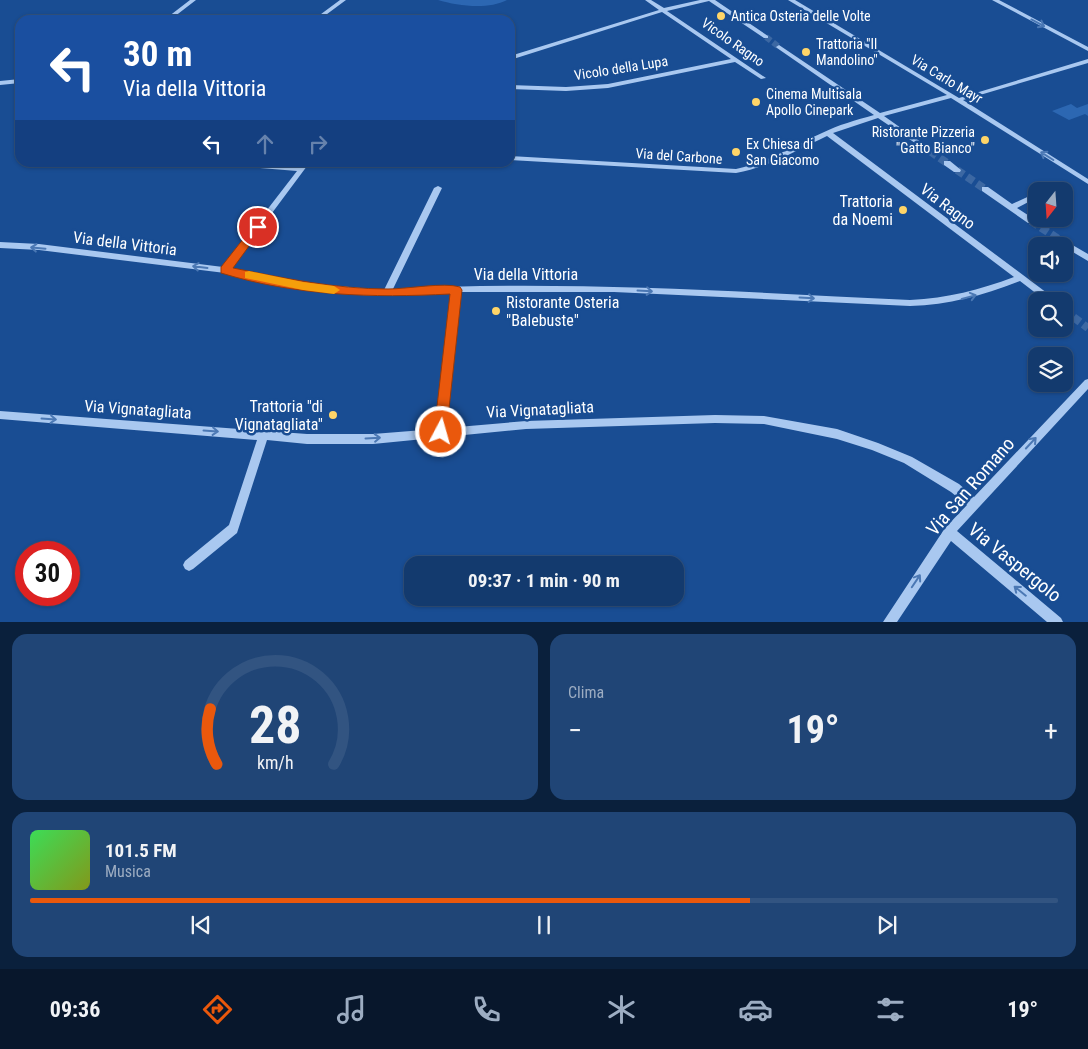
<!DOCTYPE html>
<html lang="it">
<head>
<meta charset="utf-8">
<style>
  body { margin:0; font-family:"Roboto Condensed",sans-serif; background:#204576; color:#f1f3f6; height:100vh; display:flex; flex-direction:column; font-size:19px; white-space:nowrap }
  * { box-sizing:border-box; margin:0 }
  p { font-size:16px; color:#9dadc2 }
  .icon { flex:none; width:28px; height:28px; fill:none; stroke:currentColor; stroke-width:2; stroke-linecap:round; stroke-linejoin:round }
  .map { position:relative; height:622px; overflow:hidden }
  .sheet { display:flex; flex-direction:column; gap:12px; padding:12px; background:#0a203c; flex:1 }
  .sheet>* { flex:none }
  .top-card { position:absolute; left:15px; top:15px; width:500px; height:152px; border-radius:15px; box-shadow:0 1px 4px #0004,0 0 0 1px #325481; background:#1a4fa0; color:#fff; overflow:hidden }
  .needle { width:32px; rotate:197deg }
  .tools { position:absolute; left:1028px; top:182px; display:grid; gap:10px }
  .tools a { display:grid; place-items:center; width:45px; height:45px; border-radius:10px; background:#133a6e; box-shadow:0 1px 4px #0004,0 0 0 1px #325481; font-size:25px }
  .speed { position:absolute; left:15px; top:541px; display:flex; gap:10px; font-size:25px; font-weight:700; text-align:center }
  .speed>* { display:grid; place-content:center; width:65px; height:65px; border-radius:50%; background:#133a6e; box-shadow:0 1px 4px #0004,0 0 0 1px #325481; line-height:1 }
  .speed .limit { border:8px solid #d22; background:#fff; color:#111 }
  .pin { position:absolute; display:grid; place-items:center; width:42px; height:42px; color:#fff; margin:-21px; border:2px solid #fff; border-radius:50%; box-shadow:0 1px 5px #0007 }
  .me { position:absolute; width:55px; margin:-28px; rotate:6deg; stroke-linejoin:round; filter:drop-shadow(0 0 4px #0008) }
  .turn { display:flex; align-items:center; gap:18px; height:105px; padding:0 25px; font-size:22px }
  .turn .icon { width:65px; height:65px; stroke-width:2.5 }
  .turn b { display:block; font-size:35px; line-height:42px }
  .lanes { display:flex; align-items:center; height:48px; padding:0 25px; background:#0003; justify-content:center; gap:25px; direction:ltr }
  .lanes .off { opacity:.35 }
  .big { font-size:38px; font-weight:700; line-height:1.1 }
  .sheet .widget { flex:1; display:flex; flex-direction:column; justify-content:center; gap:8px; min-width:0; padding:0 18px; border-radius:15px; background:#204576 }
  .sheet .dial { align-items:center; gap:0 }
  .dial svg { height:130px; overflow:visible; fill:none; stroke:#325481; stroke-width:7; stroke-linecap:round; text-anchor:middle }
  .dial text { fill:#f1f3f6; stroke:none }
  .song { display:flex; align-items:center; gap:15px }
  .cover { width:60px; height:60px; border-radius:8px; background:linear-gradient(135deg,hsl(130 70% 55%),hsl(70 70% 35%)) }
  .played { height:5px; border-radius:2px; background:linear-gradient(90deg,#ea580c 70%,#325481 70%) }
  .keys { display:flex; justify-content:space-around; direction:ltr }
  .heat { display:flex; justify-content:space-between; align-items:center; font-size:28px; direction:ltr }
  .sheet .tiles { flex:1; display:grid; gap:12px; grid-template-columns:1fr 1fr }
  .widget:last-child { grid-column:span 2 }
  .trip { position:absolute; left:404px; top:556px; width:280px; height:50px; border-radius:15px; background:#133a6e; box-shadow:0 1px 4px #0004,0 0 0 1px #325481; font-weight:700; line-height:50px; text-align:center }
  .menu { display:flex; height:80px; justify-content:space-around; align-items:center; background:#08172c; color:#9dadc2 }
  .menu .icon { width:35px; height:35px }
  .menu .current { color:#ea580c }
  .menu b { font-size:22px; color:#f1f3f6 }
  .map>svg:first-child { display:block }
  .green { fill:#2c67b2 }
  .lines { fill:none; stroke-linecap:round; stroke-linejoin:round }
  .minor-tunnel-far1 { stroke:#3c68a3; stroke-width:6; stroke-dasharray:6 3; stroke-linecap:butt }
  .minor-tunnel { stroke:#3c68a3; stroke-width:8; stroke-dasharray:8 4; stroke-linecap:butt }
  .minor { fill:#a9c8f0; fill-rule:evenodd }
  .oneway { stroke:#4b78b4 }
  .route { fill:#ea580c; stroke:#983908 }
  .slow { fill:#f59e0b }
  .poi-dot { fill:#ffd568; stroke:#194d93; stroke-width:2 }
  .labels { text-anchor:middle; stroke-width:5; stroke-linejoin:round; paint-order:stroke }
  .far-poi-label { font-size:14px; fill:#fff; stroke:#194d93; text-anchor:start }
  .far-street-label { font-size:14px; fill:#fff; stroke:#194d93 }
  .poi-label { font-size:16px; fill:#fff; stroke:#194d93; text-anchor:end }
  .street-label { font-size:16px; fill:#fff; stroke:#194d93 }
  .near-street-label { font-size:19px; fill:#fff; stroke:#194d93 }
</style>
</head>
<body>
<div class="map">
<svg width="1088" height="622" viewBox="0 0 1088 622">
  <rect width="100%" height="100%" fill="#194d93"/>
  <path class="green" d="M 438,0 L 507,0 C 488,10 458,6 438,0 Z
    M 1071,104 L 1077,108 L 1088,104 L 1088,116 L 1085,114 L 1069,120 L 1052,111 Z"/>
  <g class="lines">
    <path class="minor-tunnel-far1" d="M 766,37 L 779,47
      M 923,146 L 932,153"/>
    <path class="minor-tunnel" d="M 930,151 L 947,163
      M 957,170 L 985,189
      M 1031,221 L 1069,246
      M 1064,310 L 1088,328"/>
    <path class="minor" d="M 190,0 L 196,0 L 170,20 L 164,20 Z
      M 340,0 L 346,0 L 319,20 L 313,20 Z
      M 645,0 L 651,0 L 664,8 L 700,0 L 715,0 L 768,36 L 768,38 L 764,38 L 709,1 L 667,11 L 766,78 L 761,79 L 735,62 L 608,88 L 566,91 L 510,89 L 510,85 L 566,87 L 608,84 L 731,59 L 662,12 L 510,60 L 510,56 L 659,10 Z
      M 788,0 L 795,0 L 959,98 L 1088,59 L 1088,63 L 963,100 L 1088,179 L 1088,184 L 951,98 L 884,116 L 925,145 L 925,147 L 921,147 L 878,118 L 833,133 L 1055,299 L 1056,301 L 1046,301 L 1020,281 C 983,295 950,305 910,306 L 614,292 L 460,292 L 446,428 L 526,421 L 715,415 L 764,416 L 837,429 L 878,443 L 912,457 L 959,484 L 974,497 L 1085,380 L 1088,379 L 1088,389 L 957,531 L 1061,618 L 1063,622 L 1047,622 L 951,541 L 897,622 L 883,622 L 945,528 L 967,505 L 951,492 L 904,463 L 872,450 L 837,439 L 764,424 L 715,423 L 526,429 L 373,444 L 307,444 L 267,440 L 237,533 L 193,569 L 189,571 L 185,569 L 183,565 L 185,561 L 229,525 L 257,440 L 0,419 L 0,411 L 307,434 L 373,434 L 436,429 L 451,292 L 387,296 L 361,295 L 303,289 L 225,273 L 39,250 L 0,248 L 0,242 L 39,244 L 223,267 L 297,171 L 212,164 L 209,162 L 247,162 L 300,167 L 303,162 L 310,162 L 231,268 L 303,283 L 384,290 L 434,188 L 438,186 L 442,188 L 393,289 C 565,280 738,292 910,300 C 948,298 979,290 1014,277 L 827,136 C 797,150 769,167 736,173 L 510,160 L 510,156 L 736,169 C 767,163 793,146 822,133 C 838,125 856,120 874,115 L 777,48 L 776,47 L 779,45 L 880,113 L 947,95 Z
      M 992,0 L 999,0 L 1088,47 L 1088,51 Z
      M 20,79 L 20,83 L 0,85 L 0,81 Z
      M 944,161 L 950,161 L 961,170 L 960,172 L 954,172 L 944,165 Z
      M 982,187 L 988,187 L 1012,204 L 1036,193 L 1036,198 L 1017,208 L 1034,219 L 1035,221 L 1034,223 L 1028,223 L 982,191 Z
      M 1069,243 L 1088,254 L 1088,261 L 1066,248 L 1065,246 Z"/>
  </g>
  <defs><path id="oneway-shaft" d="M-6 0H5M1.5-3L5.5 0L1.5 3" fill="none" stroke-width="1.6" stroke-linecap="round" stroke-linejoin="round" transform="scale(1.25)"/></defs>
  <g class="oneway">
    <use href="#oneway-shaft" transform="translate(1038 23) rotate(28)"/>
    <use href="#oneway-shaft" transform="translate(1047 156) rotate(-148)"/>
    <use href="#oneway-shaft" transform="translate(38 248) rotate(-175)"/>
    <use href="#oneway-shaft" transform="translate(200 267) rotate(-173)"/>
    <use href="#oneway-shaft" transform="translate(645 291) rotate(3)"/>
    <use href="#oneway-shaft" transform="translate(969 297) rotate(-15)"/>
    <use href="#oneway-shaft" transform="translate(807 298) rotate(3)"/>
    <use href="#oneway-shaft" transform="translate(49 419) rotate(4)"/>
    <use href="#oneway-shaft" transform="translate(211 431) rotate(4)"/>
    <use href="#oneway-shaft" transform="translate(373 438) rotate(-3)"/>
    <use href="#oneway-shaft" transform="translate(1031 443) rotate(-47)"/>
    <use href="#oneway-shaft" transform="translate(916 581) rotate(-56)"/>
    <use href="#oneway-shaft" transform="translate(1020 591) rotate(-141)"/>
  </g>
  <path class="route" d="M 258,223 L 263,227 L 233,268 C 284,278 335,289 388,289 C 407,289 444,282 460,287 L 462,290 L 446,436 L 441,437 L 436,436 L 434,432 L 450,294 C 373,298 296,296 221,273 L 221,267 L 255,224 Z"/>
  <path class="slow" d="M 249,271 L 303,282 L 334,286 L 340,290 L 334,294 L 303,290 L 245,278 L 245,272 Z"/>
  <g class="poi-dot">
    <circle cx="721" cy="16" r="5"/>
    <circle cx="806" cy="52" r="5"/>
    <circle cx="756" cy="102" r="5"/>
    <circle cx="985" cy="140" r="5"/>
    <circle cx="736" cy="152" r="5"/>
    <circle cx="903" cy="210" r="5"/>
    <circle cx="496" cy="311" r="5"/>
    <circle cx="333" cy="415" r="5"/>
  </g>
  <g class="labels">
    <g class="far-poi-label">
      <text x="731" y="21">Antica Osteria delle Volte</text>
      <text x="816" y="49">Trattoria "Il<tspan x="816" dy="16">Mandolino"</tspan></text>
      <text x="766" y="99">Cinema Multisala<tspan x="766" dy="16">Apollo Cinepark</tspan></text>
      <text x="975" y="137" text-anchor="end">Ristorante Pizzeria<tspan x="975" dy="16">"Gatto Bianco"</tspan></text>
      <text x="746" y="149">Ex Chiesa di<tspan x="746" dy="16">San Giacomo</tspan></text>
    </g>
    <g class="far-street-label">
      <text transform="translate(733 42) rotate(35)" y="5">Vicolo Ragno</text>
      <text transform="translate(621 68) rotate(-9)" y="5">Vicolo della Lupa</text>
      <text transform="translate(947 79) rotate(31)" y="5">Via Carlo Mayr</text>
      <text transform="translate(679 156) rotate(4)" y="5">Via del Carbone</text>
    </g>
    <g class="poi-label">
      <text x="893" y="207">Trattoria<tspan x="893" dy="18">da Noemi</tspan></text>
      <text x="506" y="308" text-anchor="start">Ristorante Osteria<tspan x="506" dy="18">"Balebuste"</tspan></text>
      <text x="323" y="412">Trattoria "di<tspan x="323" dy="18">Vignatagliata"</tspan></text>
    </g>
    <g class="street-label">
      <text transform="translate(948 206) rotate(37)" y="6">Via Ragno</text>
      <text transform="translate(125 243) rotate(7)" y="6">Via della Vittoria</text>
      <text x="526" y="280">Via della Vittoria</text>
      <text transform="translate(138 409) rotate(4)" y="6">Via Vignatagliata</text>
      <text transform="translate(540 409) rotate(-3)" y="6">Via Vignatagliata</text>
    </g>
    <g class="near-street-label">
      <text transform="translate(970 486) rotate(-49)" y="7">Via San Romano</text>
      <text transform="translate(1015 562) rotate(39)" y="7">Via Vaspergolo</text>
    </g>
  </g>
</svg>
<div class="tools">
<a><svg class="needle" viewBox="-14 -14 28 28"><path d="M0-13l5 13h-10z" fill="#e53935"/><path d="M0 13l5-13h-10z" fill="#9dadc2"/></svg></a>
<a><svg class="icon" aria-label="sound" viewBox="0 0 24 24"><path d="M4 9h4l5-4v14l-5-4H4zM17 9q2 3 0 6"/></svg></a>
<a><svg class="icon" aria-label="search" viewBox="0 0 24 24"><circle cx="10" cy="10" r="6"/><path d="M15 15l6 6"/></svg></a>
<a><svg class="icon" aria-label="layers" viewBox="0 0 24 24"><path d="M12 4l9 5-9 5-9-5zM3 14l9 5 9-5"/></svg></a>
</div>
<div class="speed"><div class="limit">30</div></div>
<div class="pin" style="left:258px;top:227px;background:#d93025"><svg class="icon" aria-label="arrive" viewBox="0 0 24 24"><path d="M6 21V4h12l-3 4 3 4H6"/></svg></div>
<svg class="me" style="left:441px;top:432px" viewBox="-20 -20 40 40"><circle r="17" fill="#ea580c" stroke="#fff" stroke-width="3"/><path d="M0-11L8 9 0 5-8 9z" fill="#fff"/></svg>
<div class="trip">09:37 · 1 min · 90 m</div>
<div class="top-card">
<div class="turn"><svg class="icon" aria-label="left" viewBox="0 0 24 24"><path d="M17 20v-9H6M10 6l-5 5 5 5"/></svg><div><b>30 m</b>Via della Vittoria</div></div>
<div class="lanes"><svg class="icon" aria-label="left" viewBox="0 0 24 24"><path d="M17 20v-9H6M10 6l-5 5 5 5"/></svg><svg class="icon off" aria-label="ahead" viewBox="0 0 24 24"><path d="M12 20V5M6 11l6-6 6 6"/></svg><svg class="icon off" aria-label="right" viewBox="0 0 24 24"><path d="M7 20v-9h11M14 6l5 5-5 5"/></svg></div>
</div>
</div>
<section class="sheet">
<div class="tiles">
<div class="widget dial"><svg viewBox="0 0 100 80">
<path d="M14 69A42 42 0 1 1 86 69"/>
<path d="M14 69A42 42 0 0 1 10 35" stroke="#ea580c"/>
<text x="50" y="56" font-size="32" font-weight="700">28</text>
<text x="50" y="72" font-size="11">km/h</text>
</svg></div>
<div class="widget"><p>Clima</p>
<div class="heat"><a>−</a><b class="big">19°</b><a>+</a></div>
</div>
<div class="widget">
<div class="song"><i class="cover"></i><div><b>101.5 FM</b><p>Musica</p></div></div>
<div class="played"></div>
<div class="keys"><svg class="icon" aria-label="previous" viewBox="0 0 24 24"><path d="M18 5L8 12l10 7zM5 5v14"/></svg><svg class="icon" aria-label="pause" viewBox="0 0 24 24"><path d="M8 5v14M16 5v14"/></svg><svg class="icon" aria-label="next" viewBox="0 0 24 24"><path d="M6 5l10 7-10 7zM19 5v14"/></svg></div>
</div>
</div>
</section>
<nav class="menu">
<b>09:36</b>
<svg class="icon current" aria-label="directions" viewBox="0 0 24 24"><path d="M12 3l9 9-9 9-9-9zM9 14v-3h6M13 9l2 2-2 2"/></svg>
<svg class="icon" aria-label="music" viewBox="0 0 24 24"><path d="M9 18V5l10-2v13"/><circle cx="6" cy="18" r="3"/><circle cx="16" cy="16" r="3"/></svg>
<svg class="icon" aria-label="phone" viewBox="0 0 24 24"><path d="M5 4h4l2 5-3 2q2 4 5 5l2-3 5 2v4C11 20 4 13 5 4z"/></svg>
<svg class="icon" aria-label="climate" viewBox="0 0 24 24"><path d="M12 3v18M4 7l16 10M4 17L20 7"/></svg>
<svg class="icon" aria-label="car" viewBox="0 0 24 24"><path d="M5 17H2v-5l4-1 3-4h7l3 4 3 1v5h-3M9 17h6M6 11h13"/><circle cx="7" cy="17" r="2"/><circle cx="17" cy="17" r="2"/></svg>
<svg class="icon" aria-label="filters" viewBox="0 0 24 24"><path d="M4 7h16M4 17h16"/><circle cx="9" cy="7" r="2"/><circle cx="15" cy="17" r="2"/></svg>
<b>19°</b>
</nav>
</body>
</html>
